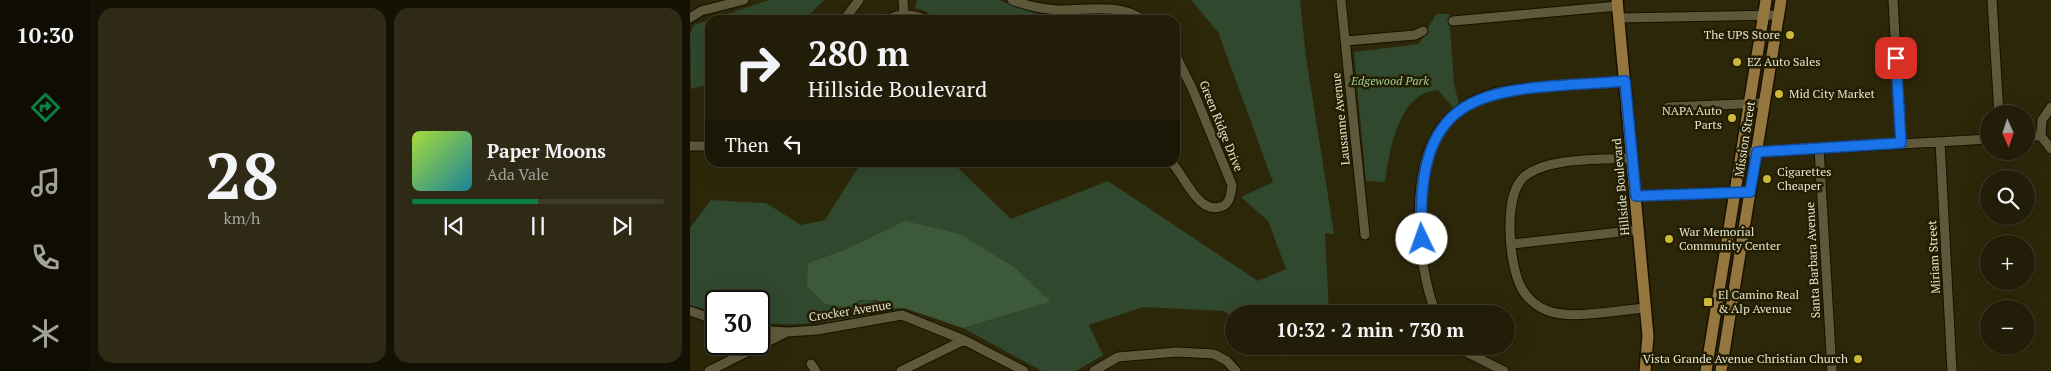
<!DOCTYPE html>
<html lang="en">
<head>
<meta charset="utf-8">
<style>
  body { margin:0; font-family:"PT Serif",serif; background:#2e2a16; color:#f1f3f6; height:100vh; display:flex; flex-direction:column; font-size:19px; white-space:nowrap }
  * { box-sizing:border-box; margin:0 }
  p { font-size:16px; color:#a2a29c }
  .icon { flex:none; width:28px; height:28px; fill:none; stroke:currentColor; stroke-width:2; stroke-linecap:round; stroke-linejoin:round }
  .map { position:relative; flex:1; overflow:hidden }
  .sheet { display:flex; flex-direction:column; gap:8px; padding:8px; background:#131004; width:600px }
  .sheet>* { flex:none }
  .guide { position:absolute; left:15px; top:15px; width:475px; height:152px; border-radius:15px; box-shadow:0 5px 20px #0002,0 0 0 1px #3f3b29; background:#221d08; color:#f1f3f6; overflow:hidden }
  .needle { width:32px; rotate:177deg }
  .tools { position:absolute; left:1290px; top:105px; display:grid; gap:10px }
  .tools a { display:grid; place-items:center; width:55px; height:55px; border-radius:50%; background:#221d08; box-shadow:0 5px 20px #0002,0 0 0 1px #3f3b29; font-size:25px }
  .speed { position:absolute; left:15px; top:290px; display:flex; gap:10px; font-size:25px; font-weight:700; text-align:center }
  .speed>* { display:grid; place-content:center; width:65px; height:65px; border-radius:50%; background:#221d08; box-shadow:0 5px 20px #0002,0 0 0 1px #3f3b29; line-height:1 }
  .speed .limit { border:2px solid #111; border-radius:8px; background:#fff; color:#111 }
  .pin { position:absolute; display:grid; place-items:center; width:42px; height:42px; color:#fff; margin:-21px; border-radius:10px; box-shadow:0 2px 8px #0006 }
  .me { position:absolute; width:55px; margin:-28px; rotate:357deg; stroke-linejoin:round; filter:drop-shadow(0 0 4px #0008) }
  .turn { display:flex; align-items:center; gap:18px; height:105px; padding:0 20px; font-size:22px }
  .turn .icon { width:65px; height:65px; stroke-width:2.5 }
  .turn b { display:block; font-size:35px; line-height:42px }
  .then { display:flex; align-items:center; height:48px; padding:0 20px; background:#0003; gap:10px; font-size:19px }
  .sheet .tile { flex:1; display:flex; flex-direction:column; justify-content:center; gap:8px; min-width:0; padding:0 18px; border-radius:15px; background:#2e2a16 }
  .sheet .dial { align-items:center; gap:0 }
  .dial b { font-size:65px; line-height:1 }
  .song { display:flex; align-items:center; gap:15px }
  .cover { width:60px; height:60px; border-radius:8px; background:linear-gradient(135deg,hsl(80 70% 55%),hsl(190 70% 35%)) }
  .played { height:5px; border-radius:2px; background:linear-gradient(90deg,#0b8043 50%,#3f3b29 50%) }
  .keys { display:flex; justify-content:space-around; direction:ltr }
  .sheet .tiles { flex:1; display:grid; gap:8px; grid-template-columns:repeat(2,1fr) }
  .trip { position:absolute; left:535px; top:305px; width:290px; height:50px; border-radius:25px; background:#221d08; box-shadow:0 5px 20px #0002,0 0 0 1px #3f3b29; font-weight:700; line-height:50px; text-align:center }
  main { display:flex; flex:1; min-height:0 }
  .tabs { display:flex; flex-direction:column; width:90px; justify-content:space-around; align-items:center; background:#0e0c03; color:#a2a29c }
  .tabs .icon { width:35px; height:35px }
  .tabs .active { color:#0b8043 }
  .tabs b { font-size:22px; color:#f1f3f6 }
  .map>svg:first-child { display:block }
  .green { fill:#30482d }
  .forest { fill:#3c5939 }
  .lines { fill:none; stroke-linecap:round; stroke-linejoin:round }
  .minor-casing { stroke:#161000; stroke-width:11 }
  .major-casing { stroke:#161000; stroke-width:14 }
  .minor { stroke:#5f593b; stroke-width:9 }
  .major { stroke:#95763e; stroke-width:11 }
  .route-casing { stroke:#114b97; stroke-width:12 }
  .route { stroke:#1a73e8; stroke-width:9 }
  .poi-dot { fill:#ccb938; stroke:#231e02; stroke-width:2 }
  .labels { text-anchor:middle; stroke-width:5; stroke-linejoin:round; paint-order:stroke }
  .poi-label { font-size:12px; fill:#e7e4d3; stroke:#231e02; text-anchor:start }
  .park-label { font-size:12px; font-style:italic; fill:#9ed098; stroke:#231e02 }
  .street-label { font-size:12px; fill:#e7e4d3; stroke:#231e02 }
</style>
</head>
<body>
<main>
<nav class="tabs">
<b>10:30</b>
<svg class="icon active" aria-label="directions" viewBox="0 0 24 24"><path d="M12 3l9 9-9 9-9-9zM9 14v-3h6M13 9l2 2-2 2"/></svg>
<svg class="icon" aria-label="music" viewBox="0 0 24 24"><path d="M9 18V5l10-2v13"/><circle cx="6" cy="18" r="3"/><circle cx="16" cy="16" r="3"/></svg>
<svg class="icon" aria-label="phone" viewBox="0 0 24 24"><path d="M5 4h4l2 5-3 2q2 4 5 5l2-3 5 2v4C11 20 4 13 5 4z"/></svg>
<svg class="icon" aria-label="climate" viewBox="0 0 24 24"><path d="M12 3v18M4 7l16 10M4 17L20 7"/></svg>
</nav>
<section class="sheet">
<div class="tiles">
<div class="tile dial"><b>28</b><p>km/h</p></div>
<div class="tile">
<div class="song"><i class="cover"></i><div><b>Paper Moons</b><p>Ada Vale</p></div></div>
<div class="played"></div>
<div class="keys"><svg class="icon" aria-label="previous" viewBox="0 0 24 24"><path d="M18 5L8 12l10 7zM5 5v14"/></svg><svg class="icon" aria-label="pause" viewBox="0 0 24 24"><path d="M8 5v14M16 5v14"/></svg><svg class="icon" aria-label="next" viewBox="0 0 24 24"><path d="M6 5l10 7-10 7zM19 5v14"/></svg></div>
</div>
</div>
</section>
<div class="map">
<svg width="1361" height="371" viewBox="0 0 1361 371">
  <rect width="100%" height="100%" fill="#2d270a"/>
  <path class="green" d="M 79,0 L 134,0 L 114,20 L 20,20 L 20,84 L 1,89 L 0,34 L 4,25 Z
    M 227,0 L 308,0 L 356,17 L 387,20 L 248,20 L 236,11 L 225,8 Z
    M 501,0 L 610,0 L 616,57 L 644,234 L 635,233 L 639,314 L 544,314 L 544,318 L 534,311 L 453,307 L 399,325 L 413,355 L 386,371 L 352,371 L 273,328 L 361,302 L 159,248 L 118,263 L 157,307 C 176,298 182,297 200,309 C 156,321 114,327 69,323 L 69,301 L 26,301 L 26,313 L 0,305 L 0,228 L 21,200 L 76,203 L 111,225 L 135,220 L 171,163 L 263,163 L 321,219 L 418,181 L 568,281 L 596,269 L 578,221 L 551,197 L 583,182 L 528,32 Z
    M 746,14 L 759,14 L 764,83 L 769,105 L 765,110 L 748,90 C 707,93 700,151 695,182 L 676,181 L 664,52 L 729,44 Z
    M 580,346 L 616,346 L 595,357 Z"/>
  <path class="forest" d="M 215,221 L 270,234 L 324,267 L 361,302 L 273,328 L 214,308 L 200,309 L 187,300 L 171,300 L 157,307 L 135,304 L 117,286 L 118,263 L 159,248 Z"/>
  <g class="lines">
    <defs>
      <path id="minor" d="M 213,0 L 214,15
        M 322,0 C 337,6 353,9 368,10 C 396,11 428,2 453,20
        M 651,0 L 675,235
        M 1203,0 L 1211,143
        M 1302,0 L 1309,114
        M 0,18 L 11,11 L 54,0
        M 929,18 L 1089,15
        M 154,20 L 169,0
        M 197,20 C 210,12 223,14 237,20
        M 763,21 L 928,6
        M 656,41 L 725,35 L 733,31
        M 978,107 L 1075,103
        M 1336,136 L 1351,136
        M 1351,136 L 1352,120 L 1361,107
        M 1351,136 L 1361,149
        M 1250,142 L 1262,371
        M 0,146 L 20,146
        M 1129,148 L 1142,371
        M 1051,153 L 1299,139
        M 942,158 C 911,160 859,157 835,176 C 812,194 819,267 832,289 C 837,298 847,307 858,311 C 884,320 927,310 956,308
        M 481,162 C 495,176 508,214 530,207 C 540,205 541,194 542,185 L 502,88 L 485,54
        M 945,196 L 1060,191
        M 822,244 L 949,230
        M 0,311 L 26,320
        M 746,314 C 727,265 719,174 750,129 C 761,114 778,102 795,96 C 813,89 833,89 851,87 C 879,85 907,83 935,81
        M 69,330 L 97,332 L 127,330 L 212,315 L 274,340 L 334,371
        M 770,346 L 776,352 L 814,371
        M 121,364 L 126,371
        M 19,371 L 95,333
        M 211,371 L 274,340
        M 404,371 L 428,357 L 487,352 L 524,354 L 537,361 L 546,371"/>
      <path id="major" d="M 927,0 L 958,336 L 955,371
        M 1016,371 L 1076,0
        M 1031,371 L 1091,0"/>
    </defs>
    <use href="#minor" class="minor-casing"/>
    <use href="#major" class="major-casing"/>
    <use href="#minor" class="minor"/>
    <use href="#major" class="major"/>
  </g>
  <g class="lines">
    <defs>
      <path id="route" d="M 732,239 C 723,75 809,92 935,81 L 946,196 L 1060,192 L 1067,152 L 1211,143 L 1206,58"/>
    </defs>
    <use href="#route" class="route-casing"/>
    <use href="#route" class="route"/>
  </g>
  <g class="poi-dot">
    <circle cx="1100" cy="35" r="5"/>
    <circle cx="1047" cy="62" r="5"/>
    <circle cx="1089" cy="94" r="5"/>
    <circle cx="1042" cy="118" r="5"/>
    <circle cx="1077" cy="179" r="5"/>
    <circle cx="979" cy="239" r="5"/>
    <rect x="1013" y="297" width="10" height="10" rx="2.5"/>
    <circle cx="1168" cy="359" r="5"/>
  </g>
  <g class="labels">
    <g class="poi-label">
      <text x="1090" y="39" text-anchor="end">The UPS Store</text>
      <text x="1057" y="66">EZ Auto Sales</text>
      <text x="1099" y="98">Mid City Market</text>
      <text x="1032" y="115" text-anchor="end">NAPA Auto<tspan x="1032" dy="14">Parts</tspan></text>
      <text x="1087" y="176">Cigarettes<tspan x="1087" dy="14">Cheaper</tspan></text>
      <text x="989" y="236">War Memorial<tspan x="989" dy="14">Community Center</tspan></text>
      <text x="1028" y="299">El Camino Real<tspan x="1028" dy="14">&amp; Alp Avenue</tspan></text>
      <text x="1158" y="363" text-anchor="end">Vista Grande Avenue Christian Church</text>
    </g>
    <g class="park-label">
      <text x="700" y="85">Edgewood Park</text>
    </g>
    <g class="street-label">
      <text transform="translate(651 119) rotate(-96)" y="4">Lausanne Avenue</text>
      <text transform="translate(531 126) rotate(68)" y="4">Green Ridge Drive</text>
      <text transform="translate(1055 139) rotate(-81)" y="4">Mission Street</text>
      <text transform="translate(931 187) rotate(-95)" y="4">Hillside Boulevard</text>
      <text transform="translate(1244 257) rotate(-93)" y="4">Miriam Street</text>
      <text transform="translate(1123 260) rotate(-93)" y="4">Santa Barbara Avenue</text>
      <text transform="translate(160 311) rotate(-9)" y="4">Crocker Avenue</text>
    </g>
  </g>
</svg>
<div class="tools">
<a><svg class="needle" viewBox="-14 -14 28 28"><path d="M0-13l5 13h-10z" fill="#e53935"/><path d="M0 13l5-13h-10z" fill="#a2a29c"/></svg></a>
<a><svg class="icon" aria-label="search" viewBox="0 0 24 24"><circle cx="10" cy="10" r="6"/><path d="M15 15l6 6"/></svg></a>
<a>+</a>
<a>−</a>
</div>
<div class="speed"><div class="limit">30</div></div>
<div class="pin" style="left:1206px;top:58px;background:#d93025"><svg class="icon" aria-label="arrive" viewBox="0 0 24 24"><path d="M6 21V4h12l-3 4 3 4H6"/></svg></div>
<svg class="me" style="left:732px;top:239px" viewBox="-20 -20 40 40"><circle r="19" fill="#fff"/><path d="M0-13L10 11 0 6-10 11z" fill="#1a73e8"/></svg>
<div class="trip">10:32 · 2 min · 730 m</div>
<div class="guide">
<div class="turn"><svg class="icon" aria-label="right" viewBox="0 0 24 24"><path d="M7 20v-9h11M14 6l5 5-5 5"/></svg><div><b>280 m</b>Hillside Boulevard</div></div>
<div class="then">Then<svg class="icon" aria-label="left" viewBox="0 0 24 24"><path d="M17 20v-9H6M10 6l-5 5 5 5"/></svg></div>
</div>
</div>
</main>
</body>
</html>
